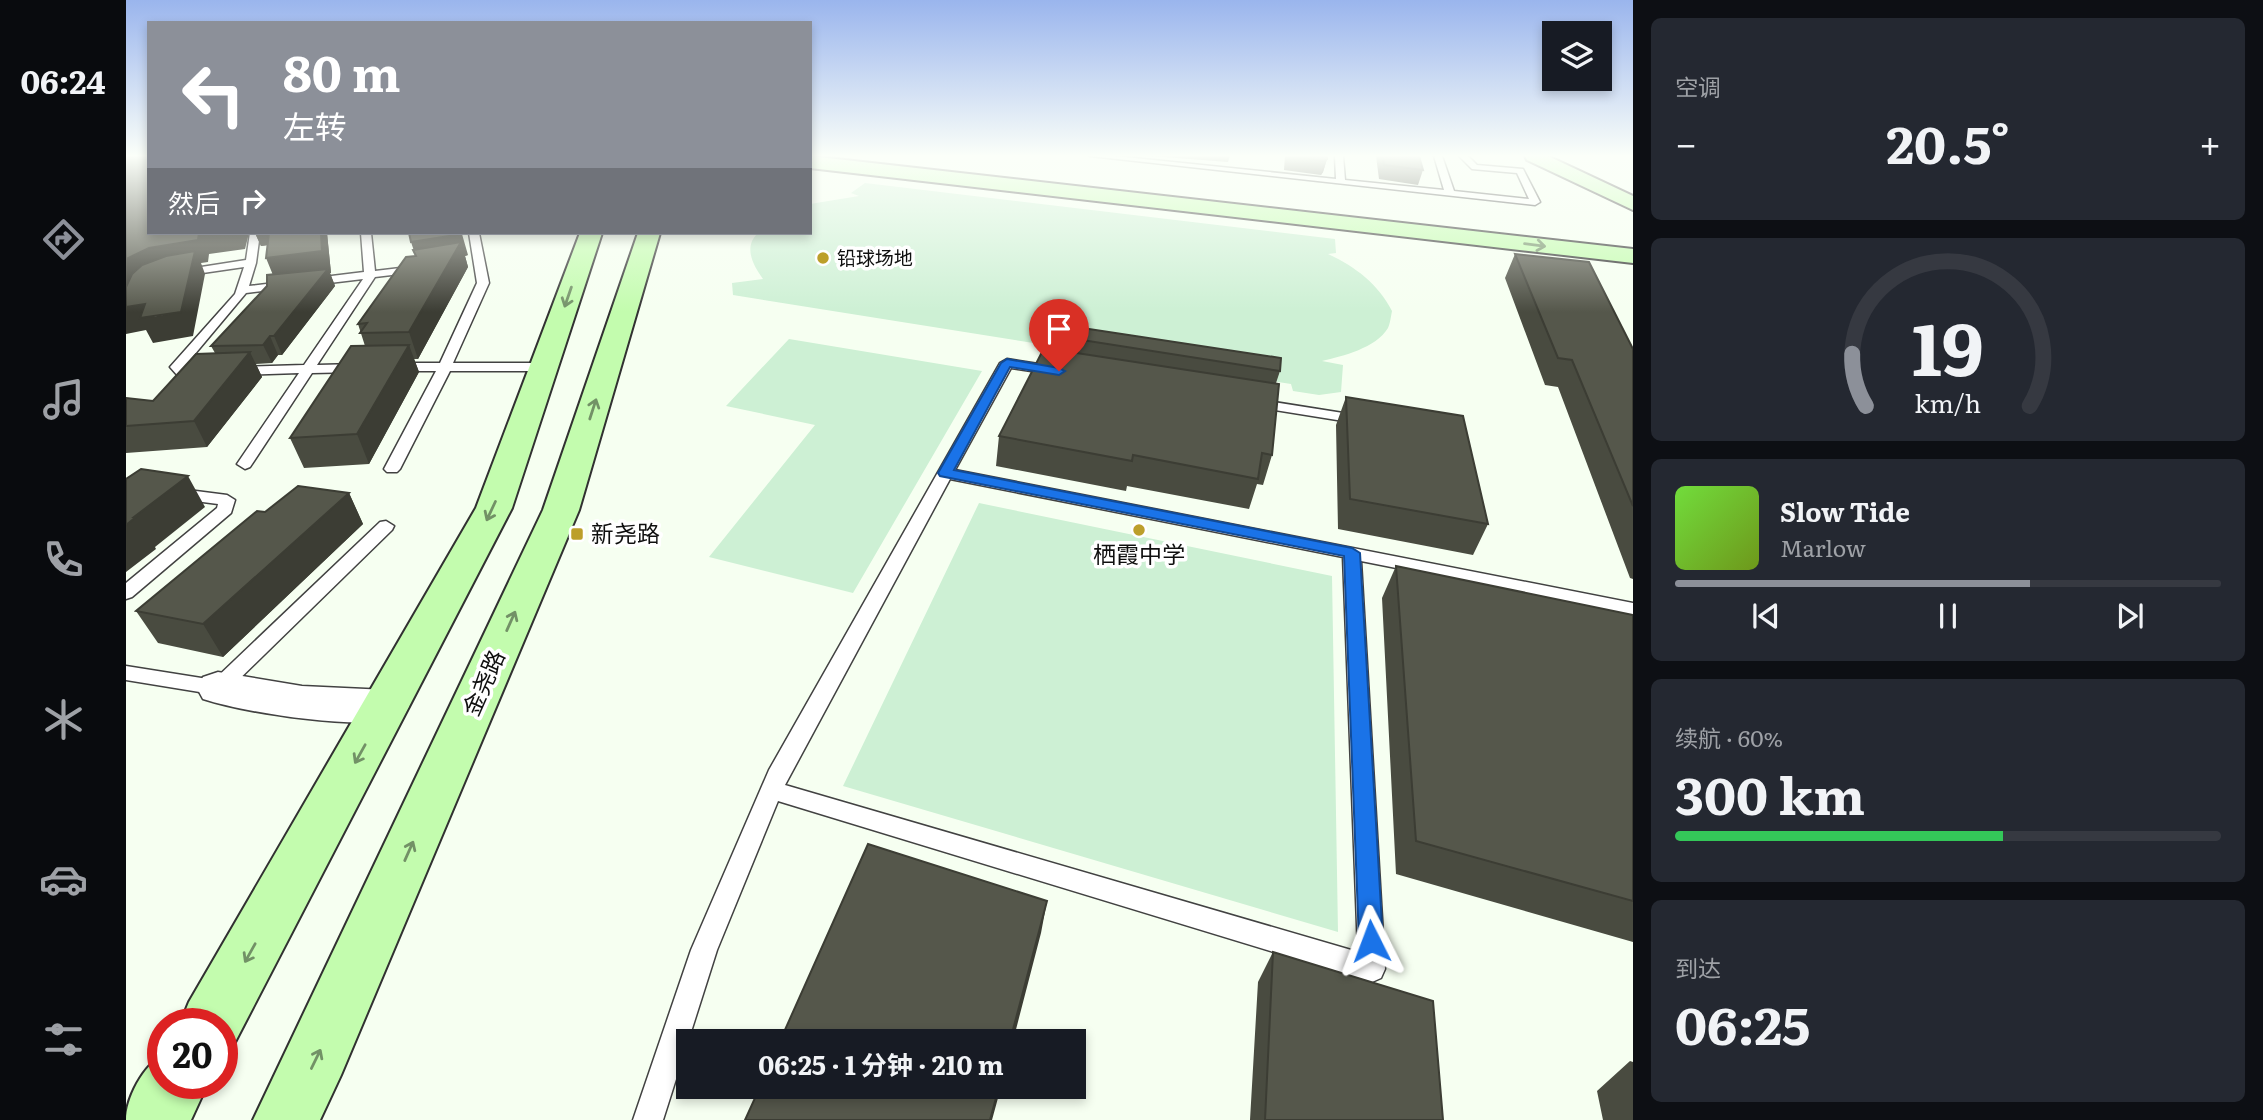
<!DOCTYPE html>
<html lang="zh">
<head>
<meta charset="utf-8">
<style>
  body { margin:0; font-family:Literata,"Noto Sans SC",serif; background:#242831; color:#f1f3f6; height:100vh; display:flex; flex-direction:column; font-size:26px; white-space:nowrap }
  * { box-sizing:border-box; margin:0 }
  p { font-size:23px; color:#9ea1a6 }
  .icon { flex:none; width:38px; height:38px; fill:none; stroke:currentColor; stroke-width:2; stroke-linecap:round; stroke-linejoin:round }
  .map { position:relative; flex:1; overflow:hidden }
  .panel { display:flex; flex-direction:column; gap:18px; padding:18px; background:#0d0f14; width:630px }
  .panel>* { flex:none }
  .hud { position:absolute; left:21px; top:21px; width:665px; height:214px; border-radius:0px; box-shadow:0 4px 10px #0003; background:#8c9099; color:#fff; overflow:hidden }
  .fabs { position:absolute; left:1416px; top:21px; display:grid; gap:14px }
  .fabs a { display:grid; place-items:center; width:70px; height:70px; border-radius:0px; background:#171b24; box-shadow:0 4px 10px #0003; font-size:35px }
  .speed { position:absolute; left:21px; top:1008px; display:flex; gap:14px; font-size:35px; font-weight:700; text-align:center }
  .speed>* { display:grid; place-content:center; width:91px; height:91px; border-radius:50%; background:#171b24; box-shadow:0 4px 10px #0003; line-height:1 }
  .speed .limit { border:10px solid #d22; background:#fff; color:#111 }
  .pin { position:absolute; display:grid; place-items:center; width:60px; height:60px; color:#fff; margin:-72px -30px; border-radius:50% 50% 50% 0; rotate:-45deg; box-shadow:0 0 7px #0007 }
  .pin .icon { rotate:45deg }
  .me { position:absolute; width:77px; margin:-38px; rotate:357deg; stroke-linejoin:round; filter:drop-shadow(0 0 5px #0008) }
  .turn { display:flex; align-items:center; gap:24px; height:147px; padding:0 21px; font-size:32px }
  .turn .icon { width:91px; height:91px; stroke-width:2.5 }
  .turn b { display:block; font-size:49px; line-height:60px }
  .then { display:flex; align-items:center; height:66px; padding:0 21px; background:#0003; gap:14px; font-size:26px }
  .big { font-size:52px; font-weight:700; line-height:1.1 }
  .panel .tile { flex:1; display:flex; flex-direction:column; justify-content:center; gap:10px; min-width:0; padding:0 24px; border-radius:10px; background:#242831 }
  .panel .dial { align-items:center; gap:0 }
  .dial svg { height:182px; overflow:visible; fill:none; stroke:#363941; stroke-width:7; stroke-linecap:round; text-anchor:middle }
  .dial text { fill:#f1f3f6; stroke:none }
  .song { display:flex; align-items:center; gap:21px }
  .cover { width:84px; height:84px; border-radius:10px; background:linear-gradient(135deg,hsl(100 70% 55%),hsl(80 70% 35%)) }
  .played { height:7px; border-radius:4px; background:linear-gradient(90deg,#8c9099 65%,#363941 65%) }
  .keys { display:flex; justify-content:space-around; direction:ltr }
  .heat { display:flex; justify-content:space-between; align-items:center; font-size:38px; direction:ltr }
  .charge { height:10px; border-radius:5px; background:linear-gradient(90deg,#34c759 60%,#363941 0) }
  .trip { position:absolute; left:550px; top:1029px; width:410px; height:70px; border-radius:0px; background:#171b24; box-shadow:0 4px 10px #0003; font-weight:700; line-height:70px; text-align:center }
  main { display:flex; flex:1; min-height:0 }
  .dock { display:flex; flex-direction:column; width:126px; justify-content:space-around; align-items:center; background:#090b0e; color:#9ea1a6 }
  .dock .icon { width:49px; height:49px }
  .dock .on { color:#8c9099 }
  .dock b { font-size:32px; color:#f1f3f6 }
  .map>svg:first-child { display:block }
  .pitch { fill:#cdf0d4 }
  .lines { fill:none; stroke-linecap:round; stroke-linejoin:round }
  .service-casing { stroke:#424242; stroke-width:3 }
  .minor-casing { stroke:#424242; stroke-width:3 }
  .secondary-casing { stroke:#313131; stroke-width:4 }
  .service { fill:#fff; fill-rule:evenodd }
  .minor { fill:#fff; fill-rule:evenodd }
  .secondary { fill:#c3fcae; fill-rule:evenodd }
  .wall { fill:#494b40 }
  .shaded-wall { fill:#3c3d34 }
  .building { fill:#55574b; stroke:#3c3d34; stroke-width:2 }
  .oneway { stroke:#729166 }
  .route { fill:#1a73e8; stroke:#114b97; stroke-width:2 }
  .poi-dot { fill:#bc9f2a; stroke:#fff; stroke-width:2.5 }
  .labels { text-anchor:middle; stroke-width:7; stroke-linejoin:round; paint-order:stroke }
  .far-poi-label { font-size:19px; fill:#0f0f0f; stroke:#fff; text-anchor:start }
  .poi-label { font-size:23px; fill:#0f0f0f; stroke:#fff; text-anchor:start }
  .street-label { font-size:23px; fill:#0f0f0f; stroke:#fff }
</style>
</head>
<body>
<main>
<nav class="dock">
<b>06:24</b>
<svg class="icon on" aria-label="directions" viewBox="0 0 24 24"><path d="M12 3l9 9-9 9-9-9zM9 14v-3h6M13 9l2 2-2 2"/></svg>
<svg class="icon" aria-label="music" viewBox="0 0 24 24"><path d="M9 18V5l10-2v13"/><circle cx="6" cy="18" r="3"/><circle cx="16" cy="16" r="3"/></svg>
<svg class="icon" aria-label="phone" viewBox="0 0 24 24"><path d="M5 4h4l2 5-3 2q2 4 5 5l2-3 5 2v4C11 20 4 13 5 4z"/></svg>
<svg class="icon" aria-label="climate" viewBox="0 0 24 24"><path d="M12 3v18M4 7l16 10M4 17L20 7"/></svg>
<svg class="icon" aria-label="car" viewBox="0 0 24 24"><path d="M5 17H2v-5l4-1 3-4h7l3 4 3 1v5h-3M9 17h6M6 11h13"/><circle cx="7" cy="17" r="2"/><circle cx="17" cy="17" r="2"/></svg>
<svg class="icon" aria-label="filters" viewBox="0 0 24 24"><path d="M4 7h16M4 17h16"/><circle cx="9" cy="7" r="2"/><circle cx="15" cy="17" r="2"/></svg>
</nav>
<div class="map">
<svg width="1507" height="1120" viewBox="0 0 1507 1120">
  <rect width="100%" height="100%" fill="#f6fff1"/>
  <path class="pitch" d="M 739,183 L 1209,239 L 1210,253 L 1202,254 C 1230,267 1252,284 1266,311 C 1265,316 1264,324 1262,328 C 1250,348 1217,356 1196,361 L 1217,365 L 1215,392 L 1193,395 L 1167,391 L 1165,384 L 607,295 L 606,283 L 637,279 C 627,265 617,247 632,233 L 684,233 L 684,204 L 733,196 L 725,193 Z
    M 663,339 L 856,371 L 727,593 L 583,557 L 689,425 L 600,406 Z
    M 853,503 L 1206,576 L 1212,932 L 717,786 Z"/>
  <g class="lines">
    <defs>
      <path id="service" d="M 964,156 L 989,156 L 1210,179 L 1209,156 L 1217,156 L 1219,180 L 1318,190 L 1308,156 L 1316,156 L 1328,191 L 1403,199 L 1391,173 L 1346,169 L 1333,156 L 1342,156 L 1351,165 L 1397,169 L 1414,202 L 1409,205 Z
        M 124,233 L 134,233 L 130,263 L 123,286 L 238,272 L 235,233 L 245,233 L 249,271 L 291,266 L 296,269 L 291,272 L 249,277 L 191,365 L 232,364 L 239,368 L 232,372 L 186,373 L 124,467 L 119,469 L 111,464 L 173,373 L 110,375 L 103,371 L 110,367 L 178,365 L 237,279 L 120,293 L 58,367 L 83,369 L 83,375 L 52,376 L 44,367 L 109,294 L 118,267 L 56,276 L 50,273 L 56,270 L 120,260 Z
        M 343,233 L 353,233 L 363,283 L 327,363 L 418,363 L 425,367 L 418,371 L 324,371 L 274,469 L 271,472 L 261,472 L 258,469 L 310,371 L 267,371 L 260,367 L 267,363 L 314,363 L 351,283 Z
        M 881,359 L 932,367 L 939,371 L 932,375 L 885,368 L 829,470 L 1507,603 L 1507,615 L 1235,561 L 1259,969 L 1255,978 L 1246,982 L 652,801 L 591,950 L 537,1120 L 507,1120 L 565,950 L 643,770 L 874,363 ZM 824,479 L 1217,557 L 1232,952 L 659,785 Z
        M 1129,399 L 1236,416 L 1243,420 L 1236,424 L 1124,406 L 1124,400 Z
        M 0,482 L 101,495 L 109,500 L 105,513 L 6,597 L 0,599 L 0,583 L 91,508 L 92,504 L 0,492 Z
        M 260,521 L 268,526 L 266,530 L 99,693 L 92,695 L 0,680 L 0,666 L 88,680 L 254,522 Z"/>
      <path id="minor" d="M 92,672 L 176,686 L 261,690 L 276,694 L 283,706 L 276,718 C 234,731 121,713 77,699 L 71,688 L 77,677 Z"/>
      <path id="secondary" d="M 684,156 L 1507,249 L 1507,263 L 684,168 Z
        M 1399,156 L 1422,156 L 1507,196 L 1507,210 L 1401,160 Z
        M 454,233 L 476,233 L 386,508 L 107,1046 L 96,1050 L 96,1024 L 54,1024 L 63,1002 L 350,508 Z
        M 512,233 L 534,233 L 453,510 L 215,1075 L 194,1120 L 127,1120 L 417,510 Z
        M 37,1056 L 37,1083 L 82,1083 L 65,1120 L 0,1120 C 0,1099 17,1065 37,1056 Z"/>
    </defs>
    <use href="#service" class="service-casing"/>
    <use href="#minor" class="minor-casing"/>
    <use href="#secondary" class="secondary-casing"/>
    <use href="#service" class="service"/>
    <use href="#minor" class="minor"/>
    <use href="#secondary" class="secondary"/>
  </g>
  <path class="wall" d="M 1025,156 L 1104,156 L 1102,162 Z
    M 1159,156 L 1201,156 L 1201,159 L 1197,172 L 1195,175 L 1158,170 Z
    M 1250,156 L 1293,156 L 1297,170 L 1292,185 L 1253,179 Z
    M 129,233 L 201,233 L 205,273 L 204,273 L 209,286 L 156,355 L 152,355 L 146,363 L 130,364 L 136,377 L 81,447 L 0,453 L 0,398 L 27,401 L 89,353 L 85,346 L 141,286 L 147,275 L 141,245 L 135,246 Z
    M 1389,254 L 1507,349 L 1507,579 L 1504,578 L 1432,387 L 1419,385 L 1379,278 Z
    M 342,255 L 339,256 L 342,267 L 292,359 L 288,359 L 293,372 L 243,464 L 178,468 L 164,438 L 239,346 L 232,324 L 280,257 Z
    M 924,335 L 1154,371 L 1150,383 L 1146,455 L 1137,485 L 1131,484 L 1123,509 L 1001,486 L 1000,491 L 870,466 L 873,436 L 922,348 Z
    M 1220,397 L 1362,524 L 1347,555 L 1212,529 L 1210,425 Z
    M 223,493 L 237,524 L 97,657 L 32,643 L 10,611 L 139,512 Z
    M 1270,566 L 1507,615 L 1507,942 L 1270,874 L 1256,598 Z
    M 1147,952 L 1317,1120 L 1124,1120 L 1132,982 Z
    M 1504,1061 L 1507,1062 L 1507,1120 L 1477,1120 L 1471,1091 Z"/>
  <path class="shaded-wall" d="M 1201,159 L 1197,172 L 1195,175 L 1198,161 Z
    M 73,233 L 123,233 L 119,249 L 83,254 L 82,262 L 75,263 L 79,274 L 67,336 L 27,343 L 20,330 L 0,334 L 0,307 L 19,304 L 25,317 L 55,312 L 66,265 L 34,270 L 12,282 L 3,291 L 0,301 L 0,259 L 23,248 L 72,240 Z
    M 129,233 L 148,233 L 152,244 L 135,246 Z
    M 195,233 L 201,233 L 205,273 L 204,273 L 209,286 L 156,355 L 148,336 L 149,280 L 140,258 Z
    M 336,234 L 342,255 L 339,256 L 342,267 L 292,359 L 283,332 L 292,263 L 285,242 Z
    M 144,336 L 152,355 L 146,363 L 137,345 Z
    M 283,345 L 293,372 L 243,464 L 231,434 Z
    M 124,352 L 136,377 L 81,447 L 68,421 Z
    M 62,476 L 79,507 L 29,547 L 30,549 L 0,572 L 0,525 L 8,517 Z
    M 223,493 L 237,524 L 97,657 L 77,624 Z
    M 921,901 L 915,933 L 887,1041 L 884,1041 Z
    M 873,1087 L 875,1087 L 866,1120 L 864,1120 Z"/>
  <path class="building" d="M 0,156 L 23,156 L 22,161 L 23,161 L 23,233 L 73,233 L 72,240 L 23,248 L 0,259 Z
    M 1161,156 L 1201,156 L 1201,159 L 1198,161 Z
    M 1257,156 L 1293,156 L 1297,170 L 1258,165 Z
    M 143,233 L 195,233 L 196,251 L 140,258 Z
    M 283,233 L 335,233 L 336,234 L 285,242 Z
    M 335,242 L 283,332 L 234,333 L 241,323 L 232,324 L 280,257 L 290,256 L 287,250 Z
    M 69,251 L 55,312 L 14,318 L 19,304 L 0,307 L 0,287 L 6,274 L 16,265 L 40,256 Z
    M 1389,254 L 1463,262 L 1507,349 L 1507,506 L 1446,360 L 1432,358 Z
    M 202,269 L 148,336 L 144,336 L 137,345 L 85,346 L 141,286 L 141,275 Z
    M 930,324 L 1155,358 L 1154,371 L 924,335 Z
    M 283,345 L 231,434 L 164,438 L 225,346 Z
    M 918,348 L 1153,384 L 1146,455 L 1136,453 L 1132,479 L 1007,455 L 1006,461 L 873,436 Z
    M 124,352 L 68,421 L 0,426 L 0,398 L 27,401 L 70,354 Z
    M 1220,397 L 1337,416 L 1362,524 L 1224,499 Z
    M 15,469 L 62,476 L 8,517 L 10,517 L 0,525 L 0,479 Z
    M 172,486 L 223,493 L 77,624 L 10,611 L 131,511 L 139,512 Z
    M 1270,566 L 1507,615 L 1507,901 L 1290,841 Z
    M 742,844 L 921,901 L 884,1041 L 654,1041 Z
    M 1147,952 L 1307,1001 L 1317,1120 L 1139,1120 Z
    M 634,1087 L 873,1087 L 864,1120 L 619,1120 Z"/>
  <defs><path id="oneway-shaft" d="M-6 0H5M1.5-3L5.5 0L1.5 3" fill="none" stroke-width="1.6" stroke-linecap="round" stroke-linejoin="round" transform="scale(1.75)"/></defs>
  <g class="oneway">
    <use href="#oneway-shaft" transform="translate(1409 245) rotate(7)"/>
    <use href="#oneway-shaft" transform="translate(442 297) rotate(109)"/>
    <use href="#oneway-shaft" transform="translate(467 409) rotate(-72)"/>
    <use href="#oneway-shaft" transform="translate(365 511) rotate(115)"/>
    <use href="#oneway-shaft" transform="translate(385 621) rotate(-66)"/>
    <use href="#oneway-shaft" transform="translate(234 754) rotate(119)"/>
    <use href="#oneway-shaft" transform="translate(283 851) rotate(-66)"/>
    <use href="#oneway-shaft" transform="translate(124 953) rotate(119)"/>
    <use href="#oneway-shaft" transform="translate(190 1059) rotate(-64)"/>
  </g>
  <linearGradient id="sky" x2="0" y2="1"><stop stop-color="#9ab5ed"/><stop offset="0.5" stop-color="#fbfff9"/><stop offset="1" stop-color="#fbfff9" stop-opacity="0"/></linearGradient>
  <rect width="1507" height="312" fill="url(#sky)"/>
  <path class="route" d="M 881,359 L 933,368 L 939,371 L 933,375 L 884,367 L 828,470 L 1226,548 L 1234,553 L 1257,941 L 1253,949 L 1245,952 L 1236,949 L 1233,941 L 1218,556 L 814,476 L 812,473 L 875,363 Z"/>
  <g class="poi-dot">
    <circle cx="697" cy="258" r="7"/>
    <circle cx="1013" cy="530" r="7"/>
    <rect x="444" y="527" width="14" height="14" rx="3.5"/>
  </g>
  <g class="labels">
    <g class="far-poi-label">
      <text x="711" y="265">铅球场地</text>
    </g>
    <g class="poi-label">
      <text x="465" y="542">新尧路</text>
      <text x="1013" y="563" text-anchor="middle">栖霞中学</text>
    </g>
    <g class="street-label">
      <text transform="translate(358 683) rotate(-66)" y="8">金尧路</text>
    </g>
  </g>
</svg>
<div class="fabs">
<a><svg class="icon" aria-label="layers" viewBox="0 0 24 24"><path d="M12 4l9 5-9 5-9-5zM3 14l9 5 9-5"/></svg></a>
</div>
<div class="speed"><div class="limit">20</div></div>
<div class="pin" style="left:933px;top:371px;background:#d93025"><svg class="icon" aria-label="arrive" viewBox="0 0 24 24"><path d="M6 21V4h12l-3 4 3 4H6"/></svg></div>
<svg class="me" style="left:1245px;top:941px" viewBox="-20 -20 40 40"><path d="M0-17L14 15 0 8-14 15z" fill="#1a73e8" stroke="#fff" stroke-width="4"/></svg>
<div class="trip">06:25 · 1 分钟 · 210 m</div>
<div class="hud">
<div class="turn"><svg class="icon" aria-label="left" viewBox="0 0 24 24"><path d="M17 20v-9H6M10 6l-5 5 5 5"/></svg><div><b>80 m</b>左转</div></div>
<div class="then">然后<svg class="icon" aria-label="right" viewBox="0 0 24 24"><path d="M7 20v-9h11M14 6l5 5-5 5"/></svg></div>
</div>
</div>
<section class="panel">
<div class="tile"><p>空调</p>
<div class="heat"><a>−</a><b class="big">20.5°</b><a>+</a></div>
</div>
<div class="tile dial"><svg viewBox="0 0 100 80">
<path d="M14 69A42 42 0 1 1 86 69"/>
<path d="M14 69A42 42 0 0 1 8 46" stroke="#8c9099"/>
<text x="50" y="56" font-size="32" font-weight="700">19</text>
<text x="50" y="72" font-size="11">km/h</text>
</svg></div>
<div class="tile">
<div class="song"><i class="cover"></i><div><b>Slow Tide</b><p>Marlow</p></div></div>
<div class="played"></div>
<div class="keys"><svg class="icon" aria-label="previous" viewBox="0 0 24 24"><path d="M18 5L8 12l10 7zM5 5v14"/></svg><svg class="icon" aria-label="pause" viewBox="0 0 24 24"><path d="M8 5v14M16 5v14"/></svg><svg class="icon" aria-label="next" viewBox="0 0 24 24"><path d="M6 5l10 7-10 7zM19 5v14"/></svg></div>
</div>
<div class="tile"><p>续航 · 60%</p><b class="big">300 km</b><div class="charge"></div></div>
<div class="tile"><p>到达</p><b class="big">06:25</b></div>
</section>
</main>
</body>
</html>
